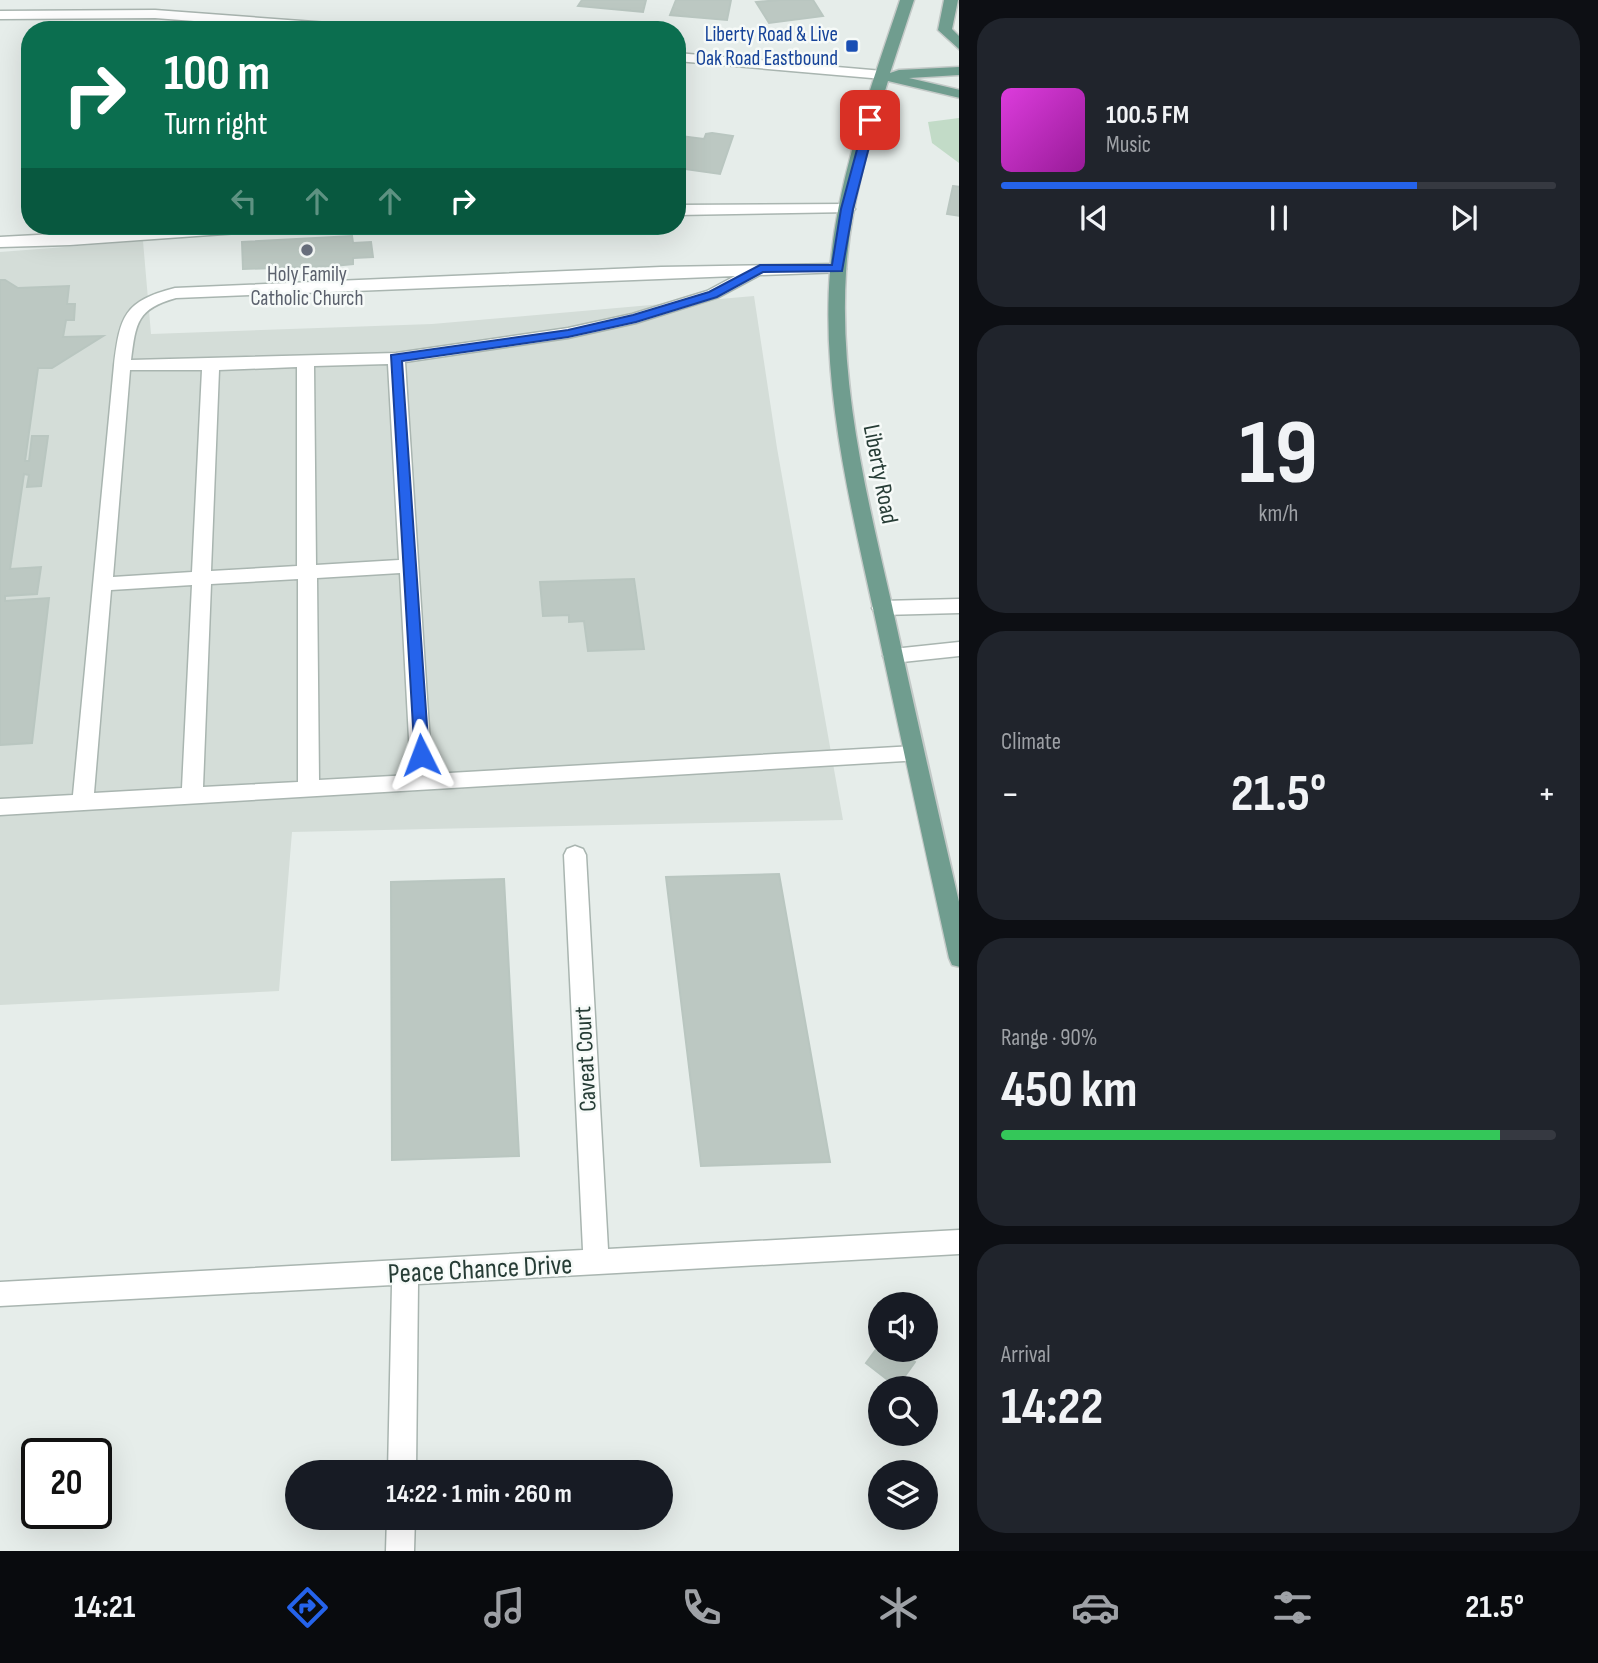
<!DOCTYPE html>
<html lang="en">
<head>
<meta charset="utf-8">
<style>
  body { margin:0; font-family:"Sofia Sans Condensed",sans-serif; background:#20242c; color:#f1f3f6; height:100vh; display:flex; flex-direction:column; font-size:26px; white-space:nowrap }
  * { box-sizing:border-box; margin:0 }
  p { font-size:23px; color:#9ea1a6 }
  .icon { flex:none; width:38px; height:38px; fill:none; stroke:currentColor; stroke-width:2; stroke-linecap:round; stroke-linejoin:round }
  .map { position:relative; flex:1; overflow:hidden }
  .sheet { display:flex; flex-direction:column; gap:18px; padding:18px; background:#0d0f14; width:639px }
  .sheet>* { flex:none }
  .guide { position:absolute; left:21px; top:21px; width:665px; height:214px; border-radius:28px; box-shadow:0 7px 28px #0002; background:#0b6e4f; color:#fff; overflow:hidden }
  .controls { position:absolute; left:868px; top:1292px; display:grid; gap:14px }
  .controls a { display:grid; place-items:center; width:70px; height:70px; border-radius:50%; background:#171b24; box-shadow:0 7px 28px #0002; font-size:35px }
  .speed { position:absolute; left:21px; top:1438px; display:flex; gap:14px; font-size:35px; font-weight:700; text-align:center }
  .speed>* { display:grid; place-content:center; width:91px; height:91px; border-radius:50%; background:#171b24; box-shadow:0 7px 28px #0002; line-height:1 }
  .speed .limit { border:4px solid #111; border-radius:10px; background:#fff; color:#111 }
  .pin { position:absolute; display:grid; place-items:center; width:60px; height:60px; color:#fff; margin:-30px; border-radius:14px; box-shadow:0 4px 10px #0006 }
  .me { position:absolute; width:77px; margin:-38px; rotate:357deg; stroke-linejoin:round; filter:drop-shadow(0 0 5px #0008) }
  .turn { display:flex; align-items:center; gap:24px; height:147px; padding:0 28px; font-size:32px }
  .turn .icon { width:91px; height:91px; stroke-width:2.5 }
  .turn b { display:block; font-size:49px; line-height:60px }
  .lanes { display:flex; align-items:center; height:66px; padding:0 28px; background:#0003; justify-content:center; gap:35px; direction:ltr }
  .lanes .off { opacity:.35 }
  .big { font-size:52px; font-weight:700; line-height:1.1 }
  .sheet .tile { flex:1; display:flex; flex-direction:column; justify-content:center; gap:10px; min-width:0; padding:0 24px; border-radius:28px; background:#20242c }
  .sheet .dial { align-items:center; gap:0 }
  .dial b { font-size:91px; line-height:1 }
  .song { display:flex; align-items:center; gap:21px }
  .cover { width:84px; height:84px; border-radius:10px; background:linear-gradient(135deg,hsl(300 70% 55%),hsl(300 70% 35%)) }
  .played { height:7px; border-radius:4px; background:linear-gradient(90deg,#2563eb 75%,#363941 75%) }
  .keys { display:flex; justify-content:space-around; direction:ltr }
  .heat { display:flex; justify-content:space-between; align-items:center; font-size:38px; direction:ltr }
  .charge { height:10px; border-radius:5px; background:linear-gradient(90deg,#34c759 90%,#363941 0) }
  .trip { position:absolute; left:285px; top:1460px; width:388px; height:70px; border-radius:35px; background:#171b24; box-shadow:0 7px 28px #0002; font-weight:700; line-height:70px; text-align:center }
  .menu { display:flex; height:112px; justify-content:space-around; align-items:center; background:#090b0e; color:#9ea1a6 }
  .menu .icon { width:49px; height:49px }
  .menu .on { color:#2563eb }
  .menu b { font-size:32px; color:#f1f3f6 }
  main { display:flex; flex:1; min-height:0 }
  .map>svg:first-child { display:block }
  .built { fill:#d4ddd8 }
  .green { fill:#c2dbc7 }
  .building { fill:#bcc8c2; stroke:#b9c6c0; stroke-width:2 }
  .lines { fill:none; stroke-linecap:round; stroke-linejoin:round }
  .service-casing { stroke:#a9b5b0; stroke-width:3 }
  .minor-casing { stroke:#a9b5b0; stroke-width:3 }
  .primary-casing { stroke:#c3c9c7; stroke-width:3 }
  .service { fill:#fff; fill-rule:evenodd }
  .minor { fill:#fff; fill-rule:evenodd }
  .primary { fill:#709d8f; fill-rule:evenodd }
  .route { fill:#2563eb; stroke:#184099; stroke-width:2 }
  .transit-dot { fill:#1a4fb4; stroke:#f6faf8; stroke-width:2.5 }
  .worship-dot { fill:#6b7280; stroke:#f6faf8; stroke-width:2.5 }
  .labels { text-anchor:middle; stroke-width:5; stroke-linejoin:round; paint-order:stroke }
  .far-transit-label { font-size:21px; fill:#164399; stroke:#f6faf8; text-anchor:end }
  .far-worship-label { font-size:21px; fill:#5b616d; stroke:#f6faf8 }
  .street-label { font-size:24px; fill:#273d36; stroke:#f6faf8 }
  .near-street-label { font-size:28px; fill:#273d36; stroke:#f6faf8 }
</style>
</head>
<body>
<main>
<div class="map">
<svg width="960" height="1551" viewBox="0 0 960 1551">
  <rect width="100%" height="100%" fill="#e6edea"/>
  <path class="built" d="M 143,241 L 151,334 L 432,324 L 754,296 L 777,448 L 843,820 L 292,832 L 279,991 L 0,1005 L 0,252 Z"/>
  <path class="green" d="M 959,118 L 960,118 L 959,163 L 932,143 L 928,122 Z"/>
  <path class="building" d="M 582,0 L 646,0 L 643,12 L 578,6 Z
    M 676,0 L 731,0 L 727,20 L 670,15 Z
    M 780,0 L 813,0 L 823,16 L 769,23 L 756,2 Z
    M 712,133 L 733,136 L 720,174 L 677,168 L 677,146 L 681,136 L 704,139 L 706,134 Z
    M 953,186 L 960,187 L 960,216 L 947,214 Z
    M 352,236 L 353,243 L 371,242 L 373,257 L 353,258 L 353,264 L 333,266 L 243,269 L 242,242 Z
    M 0,280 L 5,280 L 18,288 L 69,286 L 67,304 L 75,304 L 74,320 L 66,320 L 63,337 L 103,336 L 52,368 L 38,368 L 25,461 L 29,461 L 32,436 L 48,436 L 41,486 L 27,487 L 29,475 L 24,474 L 10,569 L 41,567 L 37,594 L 5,596 L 5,601 L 49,598 L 32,743 L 0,745 Z
    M 634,579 L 644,649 L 588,651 L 584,621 L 569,622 L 569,615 L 543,616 L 540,582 Z
    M 779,874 L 830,1162 L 701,1166 L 666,877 Z
    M 504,879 L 519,1156 L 392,1160 L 391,882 Z
    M 880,1344 L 880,1349 L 898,1349 L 915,1362 L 897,1387 L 866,1363 Z"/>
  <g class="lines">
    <defs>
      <path id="service" d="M 847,204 L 852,206 L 855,209 L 852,212 L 677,215 L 677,205 Z
        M 205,226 L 275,226 L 267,231 L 70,245 L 0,247 L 0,237 Z
        M 838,264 L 846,269 L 844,272 L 760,275 L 719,297 L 636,323 L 568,338 L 405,362 L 432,774 L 914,746 L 921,748 L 924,754 L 921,760 L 0,815 L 0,799 L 73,795 L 114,365 C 120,316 124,301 175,288 L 661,267 ZM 735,276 L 707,291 L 632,314 L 568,328 L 396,353 L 131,360 C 136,322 137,309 176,298 ZM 388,364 L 399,560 L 316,565 L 314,366 ZM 297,367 L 297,566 L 211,571 L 219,370 ZM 130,370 L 202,370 L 192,572 L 113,577 ZM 400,573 L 411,775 L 319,780 L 317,578 ZM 298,579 L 298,782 L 203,787 L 211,584 ZM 192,585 L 182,788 L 94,793 L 111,590 Z"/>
      <path id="minor" d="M 155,10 L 369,26 L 376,30 L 311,30 L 155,18 L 0,19 L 0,11 Z
        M 677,53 L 883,71 L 890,75 L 883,79 L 677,61 Z
        M 960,599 L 960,613 L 882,615 L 875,613 L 872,608 L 875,603 L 882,601 Z
        M 960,642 L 960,656 L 893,663 L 886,661 L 883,656 L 886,651 L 893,649 Z
        M 575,846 L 583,849 L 586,855 L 608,1249 L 960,1230 L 960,1254 L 418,1284 L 416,1472 L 388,1472 L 392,1285 L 0,1306 L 0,1282 L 583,1250 L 564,855 L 567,849 Z
        M 387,1517 L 415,1517 L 414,1551 L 386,1551 Z"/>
      <path id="primary" d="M 900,0 L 914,0 L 890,73 L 899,70 L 960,67 L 960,75 L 909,78 L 960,90 L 960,98 L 888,81 C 869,143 850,206 846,272 C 839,383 866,493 891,601 C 913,702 936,804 960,906 L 960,967 L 952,965 L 949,958 C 924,846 900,734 876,622 C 851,507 821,389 830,271 C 837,178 871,88 900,0 Z
        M 944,0 L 958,0 L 952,29 L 960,37 L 960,50 L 938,30 Z"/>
    </defs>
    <use href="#service" class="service-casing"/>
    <use href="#minor" class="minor-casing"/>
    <use href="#primary" class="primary-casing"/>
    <use href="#service" class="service"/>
    <use href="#minor" class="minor"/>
    <use href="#primary" class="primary"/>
  </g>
  <path class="route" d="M 870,117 L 876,120 L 853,209 L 842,271 L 763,272 L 717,297 L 636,322 L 568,337 L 402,361 L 429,755 L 426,760 L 415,760 L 391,355 L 568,330 L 633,315 L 709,292 L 760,265 L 832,265 L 841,209 L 865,120 Z"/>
  <rect class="transit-dot" x="845" y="39" width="14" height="14" rx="3.5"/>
  <circle class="worship-dot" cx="307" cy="250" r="7"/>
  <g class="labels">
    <g class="far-transit-label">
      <text x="838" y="41">Liberty Road &amp; Live<tspan x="838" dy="24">Oak Road Eastbound</tspan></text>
    </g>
    <g class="far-worship-label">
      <text x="307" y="281">Holy Family<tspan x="307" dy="24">Catholic Church</tspan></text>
    </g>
    <g class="street-label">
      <text transform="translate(881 474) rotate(79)" y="8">Liberty Road</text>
      <text transform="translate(585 1059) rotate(-93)" y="8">Caveat Court</text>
    </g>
    <g class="near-street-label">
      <text transform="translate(480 1268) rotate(-3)" y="10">Peace Chance Drive</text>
    </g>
  </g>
</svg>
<div class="controls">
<a><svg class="icon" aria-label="sound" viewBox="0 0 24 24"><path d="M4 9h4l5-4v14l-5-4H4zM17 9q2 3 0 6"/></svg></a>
<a><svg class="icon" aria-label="search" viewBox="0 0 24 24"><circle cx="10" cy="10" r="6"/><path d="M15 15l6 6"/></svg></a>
<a><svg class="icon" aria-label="layers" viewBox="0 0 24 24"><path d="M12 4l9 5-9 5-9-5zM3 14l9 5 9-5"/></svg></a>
</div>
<div class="speed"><div class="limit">20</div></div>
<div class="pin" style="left:870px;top:120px;background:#d93025"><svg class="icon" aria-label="arrive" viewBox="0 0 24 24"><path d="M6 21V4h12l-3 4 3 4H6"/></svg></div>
<svg class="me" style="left:421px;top:755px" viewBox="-20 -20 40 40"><path d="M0-17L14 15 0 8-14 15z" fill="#2563eb" stroke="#fff" stroke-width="4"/></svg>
<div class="trip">14:22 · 1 min · 260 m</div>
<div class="guide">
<div class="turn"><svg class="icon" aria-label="right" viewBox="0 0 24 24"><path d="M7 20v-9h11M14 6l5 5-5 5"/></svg><div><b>100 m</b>Turn right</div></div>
<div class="lanes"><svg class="icon off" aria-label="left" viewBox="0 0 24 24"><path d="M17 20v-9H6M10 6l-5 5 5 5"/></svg><svg class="icon off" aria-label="ahead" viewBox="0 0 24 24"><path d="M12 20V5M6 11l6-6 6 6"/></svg><svg class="icon off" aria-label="ahead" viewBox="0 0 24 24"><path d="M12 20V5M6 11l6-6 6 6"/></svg><svg class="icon" aria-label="right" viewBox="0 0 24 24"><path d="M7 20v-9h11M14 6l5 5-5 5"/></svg></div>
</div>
</div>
<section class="sheet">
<div class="tile">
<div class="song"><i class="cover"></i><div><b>100.5 FM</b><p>Music</p></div></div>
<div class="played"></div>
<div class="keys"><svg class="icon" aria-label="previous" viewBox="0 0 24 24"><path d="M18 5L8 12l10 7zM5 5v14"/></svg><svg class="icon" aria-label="pause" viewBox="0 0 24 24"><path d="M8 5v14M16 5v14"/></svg><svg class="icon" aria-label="next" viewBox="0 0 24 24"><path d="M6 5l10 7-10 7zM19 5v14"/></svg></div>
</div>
<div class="tile dial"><b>19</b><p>km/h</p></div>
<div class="tile"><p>Climate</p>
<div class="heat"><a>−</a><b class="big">21.5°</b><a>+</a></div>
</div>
<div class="tile"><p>Range · 90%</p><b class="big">450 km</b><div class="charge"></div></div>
<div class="tile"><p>Arrival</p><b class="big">14:22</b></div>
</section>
</main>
<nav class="menu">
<b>14:21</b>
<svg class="icon on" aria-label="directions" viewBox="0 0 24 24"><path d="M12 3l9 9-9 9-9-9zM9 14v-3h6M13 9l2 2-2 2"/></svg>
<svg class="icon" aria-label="music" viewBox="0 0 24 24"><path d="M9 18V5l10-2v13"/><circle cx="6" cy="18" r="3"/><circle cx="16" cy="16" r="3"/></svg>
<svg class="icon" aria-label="phone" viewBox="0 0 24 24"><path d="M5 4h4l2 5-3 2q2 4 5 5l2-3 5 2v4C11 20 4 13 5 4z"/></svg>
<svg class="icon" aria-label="climate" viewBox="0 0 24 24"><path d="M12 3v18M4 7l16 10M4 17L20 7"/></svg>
<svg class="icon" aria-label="car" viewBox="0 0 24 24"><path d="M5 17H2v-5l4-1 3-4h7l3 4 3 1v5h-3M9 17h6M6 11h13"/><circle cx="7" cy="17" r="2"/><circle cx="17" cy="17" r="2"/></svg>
<svg class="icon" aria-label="filters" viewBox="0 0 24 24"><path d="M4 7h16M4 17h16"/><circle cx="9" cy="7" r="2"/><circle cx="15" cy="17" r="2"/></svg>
<b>21.5°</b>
</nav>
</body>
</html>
